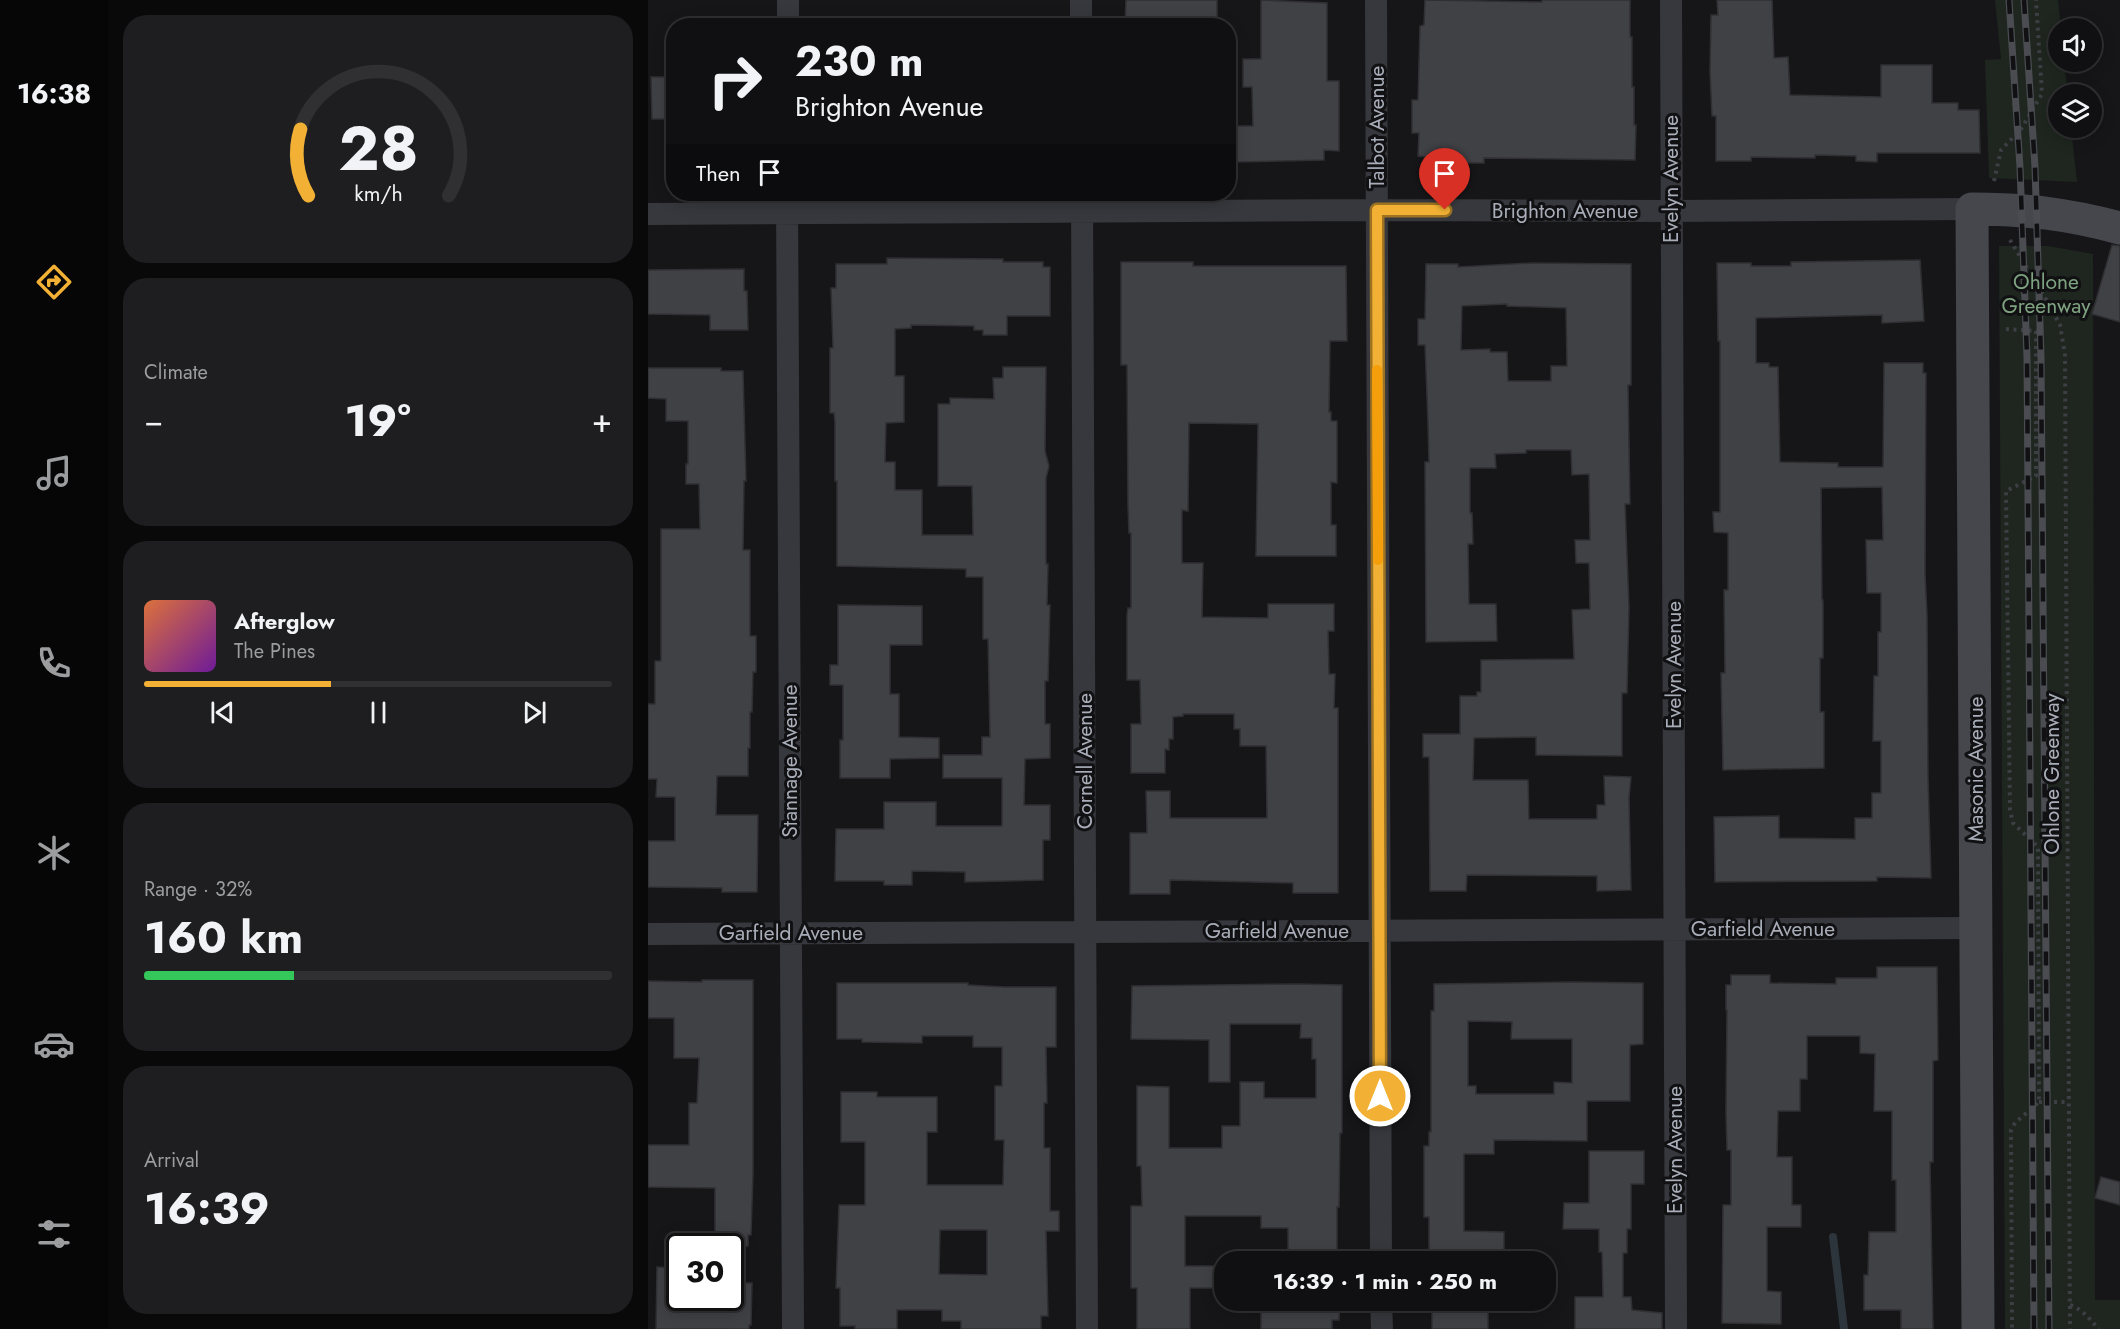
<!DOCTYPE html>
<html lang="en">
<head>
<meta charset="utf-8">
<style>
  body { margin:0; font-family:Jost,sans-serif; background:#1e1e20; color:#f1f3f6; height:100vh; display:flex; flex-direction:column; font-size:22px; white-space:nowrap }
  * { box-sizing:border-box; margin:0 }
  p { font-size:20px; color:#9c9d9f }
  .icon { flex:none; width:33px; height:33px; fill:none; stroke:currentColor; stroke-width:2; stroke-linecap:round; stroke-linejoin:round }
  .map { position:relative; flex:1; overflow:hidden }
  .panel { display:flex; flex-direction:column; gap:15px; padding:15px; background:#09090a; width:540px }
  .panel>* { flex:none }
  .guide { position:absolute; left:18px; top:18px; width:570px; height:183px; border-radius:24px; box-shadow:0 3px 15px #0003,0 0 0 2px #303032; background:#101012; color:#f1f3f6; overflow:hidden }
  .controls { position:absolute; left:1400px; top:18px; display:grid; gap:12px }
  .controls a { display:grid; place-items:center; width:54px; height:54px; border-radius:50%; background:#101012; box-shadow:0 3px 15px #0003,0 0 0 2px #303032; font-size:30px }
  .speed { position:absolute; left:18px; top:1233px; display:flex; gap:12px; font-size:30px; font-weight:700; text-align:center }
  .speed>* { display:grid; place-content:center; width:78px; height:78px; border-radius:50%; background:#101012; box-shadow:0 3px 15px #0003,0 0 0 2px #303032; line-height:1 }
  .speed .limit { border:3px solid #111; border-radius:9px; background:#fff; color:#111 }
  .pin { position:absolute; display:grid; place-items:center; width:51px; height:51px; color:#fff; margin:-62px -26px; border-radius:50% 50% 50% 0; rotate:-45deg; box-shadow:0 0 6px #0007 }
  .pin .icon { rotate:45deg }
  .me { position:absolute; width:66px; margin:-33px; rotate:0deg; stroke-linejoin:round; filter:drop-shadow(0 0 4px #0008) }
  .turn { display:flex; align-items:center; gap:21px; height:126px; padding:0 30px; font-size:27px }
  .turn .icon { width:78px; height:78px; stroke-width:2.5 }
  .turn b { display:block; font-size:42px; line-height:51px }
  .then { display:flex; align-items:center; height:57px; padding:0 30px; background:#0003; gap:12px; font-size:22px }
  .big { font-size:45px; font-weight:700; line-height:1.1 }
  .panel .card { flex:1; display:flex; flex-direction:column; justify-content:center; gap:9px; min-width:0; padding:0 21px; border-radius:24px; background:#1e1e20 }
  .panel .dial { align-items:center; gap:0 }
  .dial svg { height:156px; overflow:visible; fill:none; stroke:#303032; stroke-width:7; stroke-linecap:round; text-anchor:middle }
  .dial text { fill:#f1f3f6; stroke:none }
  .song { display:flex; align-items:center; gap:18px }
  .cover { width:72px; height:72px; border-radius:9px; background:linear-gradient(135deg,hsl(20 70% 55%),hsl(280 70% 35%)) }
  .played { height:6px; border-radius:3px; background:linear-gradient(90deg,#f2b134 40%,#303032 40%) }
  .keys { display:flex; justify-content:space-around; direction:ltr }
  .heat { display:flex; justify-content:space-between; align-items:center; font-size:33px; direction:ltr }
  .charge { height:9px; border-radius:4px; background:linear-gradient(90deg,#34c759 32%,#303032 0) }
  .trip { position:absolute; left:566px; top:1251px; width:342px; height:60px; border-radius:24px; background:#101012; box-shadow:0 3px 15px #0003,0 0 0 2px #303032; font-weight:700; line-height:60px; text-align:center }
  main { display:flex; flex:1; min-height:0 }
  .menu { display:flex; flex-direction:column; width:108px; justify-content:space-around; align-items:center; background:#060607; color:#9c9d9f }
  .menu .icon { width:42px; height:42px }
  .menu .active { color:#f2b134 }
  .menu b { font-size:27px; color:#f1f3f6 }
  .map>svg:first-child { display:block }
  .green { fill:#1e261f }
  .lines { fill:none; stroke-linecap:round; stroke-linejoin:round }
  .stream { stroke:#2c353c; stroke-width:8 }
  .building { fill:#404145; stroke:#303034; stroke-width:1.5; fill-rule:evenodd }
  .path { stroke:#3d3f44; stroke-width:4; stroke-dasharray:3 4.5; stroke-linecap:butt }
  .street { stroke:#37383d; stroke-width:22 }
  .secondary { stroke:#45474d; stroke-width:33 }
  .rail-casing { stroke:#4a4c52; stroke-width:7 }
  .rail { stroke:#111113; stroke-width:4.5; stroke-dasharray:14; stroke-linecap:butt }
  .route-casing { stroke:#9d7322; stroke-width:15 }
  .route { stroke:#f2b134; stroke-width:10 }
  .slow { stroke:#f59e0b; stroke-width:10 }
  .labels { text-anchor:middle; stroke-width:6; stroke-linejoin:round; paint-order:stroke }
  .street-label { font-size:21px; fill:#a8adb8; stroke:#111113 }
  .park-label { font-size:21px; fill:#7fa381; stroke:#111113 }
</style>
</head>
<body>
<main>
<nav class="menu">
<b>16:38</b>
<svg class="icon active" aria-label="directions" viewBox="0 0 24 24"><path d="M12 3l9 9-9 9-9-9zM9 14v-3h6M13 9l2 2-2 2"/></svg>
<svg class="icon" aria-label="music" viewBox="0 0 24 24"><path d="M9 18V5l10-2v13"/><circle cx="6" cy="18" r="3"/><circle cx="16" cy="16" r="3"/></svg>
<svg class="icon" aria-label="phone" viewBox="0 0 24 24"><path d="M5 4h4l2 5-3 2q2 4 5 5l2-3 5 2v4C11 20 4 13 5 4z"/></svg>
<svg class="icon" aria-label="climate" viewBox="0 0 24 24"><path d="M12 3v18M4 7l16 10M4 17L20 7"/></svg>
<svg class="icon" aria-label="car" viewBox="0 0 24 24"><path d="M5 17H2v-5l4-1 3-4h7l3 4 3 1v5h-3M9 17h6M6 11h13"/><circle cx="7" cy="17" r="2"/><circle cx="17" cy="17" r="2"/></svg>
<svg class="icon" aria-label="filters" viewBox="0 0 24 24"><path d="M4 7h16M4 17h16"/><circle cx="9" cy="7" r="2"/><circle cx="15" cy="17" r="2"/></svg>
</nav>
<section class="panel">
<div class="card dial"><svg viewBox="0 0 100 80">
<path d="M14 69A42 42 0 1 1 86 69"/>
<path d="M14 69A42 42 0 0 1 10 35" stroke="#f2b134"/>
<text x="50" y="56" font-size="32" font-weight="700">28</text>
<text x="50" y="72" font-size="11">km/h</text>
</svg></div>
<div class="card"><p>Climate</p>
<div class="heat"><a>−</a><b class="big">19°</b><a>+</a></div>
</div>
<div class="card">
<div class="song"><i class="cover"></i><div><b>Afterglow</b><p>The Pines</p></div></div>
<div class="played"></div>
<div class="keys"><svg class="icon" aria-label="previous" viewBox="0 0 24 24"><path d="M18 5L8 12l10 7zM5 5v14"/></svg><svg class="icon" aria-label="pause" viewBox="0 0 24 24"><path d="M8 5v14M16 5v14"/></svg><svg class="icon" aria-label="next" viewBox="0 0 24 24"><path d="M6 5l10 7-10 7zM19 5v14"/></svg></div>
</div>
<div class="card"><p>Range · 32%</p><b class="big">160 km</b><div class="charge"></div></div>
<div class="card"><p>Arrival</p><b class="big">16:39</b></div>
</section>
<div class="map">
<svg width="1472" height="1329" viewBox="0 0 1472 1329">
  <rect width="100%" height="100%" fill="#161618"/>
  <path class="green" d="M 1347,0 L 1410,0 L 1413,28 L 1410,28 L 1410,62 L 1416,62 L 1420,94 L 1410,94 L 1410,128 L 1423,128 L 1429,182 L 1341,178 L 1337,60 L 1353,59 Z
    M 1351,246 L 1400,246 L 1445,254 L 1447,1300 L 1472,1300 L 1472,1329 L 1357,1329 Z"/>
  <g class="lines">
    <path class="stream" d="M 1185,1237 L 1196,1329"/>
  </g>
  <path class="building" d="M 478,0 L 569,0 L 569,26 L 477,26 Z
    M 613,0 L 679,3 L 679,81 L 691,81 L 691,151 L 676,150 L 676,160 L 589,162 L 589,126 L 605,126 L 604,87 L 595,87 L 595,59 L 613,59 Z
    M 777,0 L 894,2 L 894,0 L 982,0 L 982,37 L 984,37 L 984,87 L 986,87 L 986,125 L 988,125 L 987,160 L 836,158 L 836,163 L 811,163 L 811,167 L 777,166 L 777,157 L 770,156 L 771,133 L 764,133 L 764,100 L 770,100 L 772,26 L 776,25 Z
    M 1069,0 L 1124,0 L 1126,58 L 1140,57 L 1142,95 L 1233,97 L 1233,65 L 1284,65 L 1284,103 L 1310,103 L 1310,110 L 1331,110 L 1332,153 L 1229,153 L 1229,162 L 1208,161 L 1208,156 L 1167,155 L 1167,158 L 1103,157 L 1103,161 L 1068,161 L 1068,116 L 1064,116 L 1062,72 L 1063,15 L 1070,15 Z
    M 3,77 L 26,77 L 26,119 L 4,119 Z
    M 1464,245 L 1472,246 L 1472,322 L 1444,314 Z
    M 239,258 L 355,259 L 355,262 L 395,262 L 395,267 L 402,267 L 402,316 L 359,316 L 359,335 L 335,335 L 335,330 L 326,330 L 326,326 L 263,325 L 263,328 L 247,329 L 247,376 L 256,376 L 256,422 L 238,423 L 237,462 L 247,462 L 247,490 L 274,490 L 274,535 L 325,535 L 324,486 L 290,486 L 290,404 L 302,404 L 302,398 L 346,399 L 345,378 L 355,378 L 355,367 L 398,367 L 397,451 L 401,466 L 398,478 L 398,564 L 400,564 L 399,605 L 402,605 L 400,681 L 397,681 L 397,724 L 402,724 L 402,758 L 377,759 L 376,805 L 402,805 L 402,840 L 395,840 L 395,880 L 317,882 L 317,872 L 264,871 L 264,885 L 236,885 L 236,881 L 187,881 L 188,829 L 236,829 L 236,802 L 288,802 L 288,826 L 354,826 L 354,778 L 295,778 L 295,755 L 334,755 L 334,737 L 342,737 L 340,639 L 335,639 L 335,577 L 318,577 L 318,569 L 189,566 L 189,481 L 187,481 L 187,423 L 186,413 L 182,413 L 182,348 L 185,348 L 183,288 L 188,288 L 188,264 L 239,264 Z
    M 1272,260 L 1276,321 L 1234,323 L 1234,315 L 1108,318 L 1108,363 L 1121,363 L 1121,367 L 1130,367 L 1132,462 L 1190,463 L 1190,467 L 1235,467 L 1236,363 L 1275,363 L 1275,373 L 1278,373 L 1277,573 L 1279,615 L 1280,778 L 1283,878 L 1229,877 L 1229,881 L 1067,882 L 1066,817 L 1131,816 L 1131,838 L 1207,839 L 1207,818 L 1224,818 L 1224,793 L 1233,793 L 1233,741 L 1225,741 L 1226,676 L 1230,676 L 1230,632 L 1233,632 L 1233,593 L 1219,593 L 1218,540 L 1235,540 L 1234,487 L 1173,488 L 1174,600 L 1175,600 L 1175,658 L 1172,658 L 1172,712 L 1176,712 L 1176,768 L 1075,770 L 1073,673 L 1077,673 L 1076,590 L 1080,590 L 1080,533 L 1066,532 L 1065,512 L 1072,512 L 1072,341 L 1070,341 L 1069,263 L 1103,263 L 1103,266 L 1143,266 L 1143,262 Z
    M 473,262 L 545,262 L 545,266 L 698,266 L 699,341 L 682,341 L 681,412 L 683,412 L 683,421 L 689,421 L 689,483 L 683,482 L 683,525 L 688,525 L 688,556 L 608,556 L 610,424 L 541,423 L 540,511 L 534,510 L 534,563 L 555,563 L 554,617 L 620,618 L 620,604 L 686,604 L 686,631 L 680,631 L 681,674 L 687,674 L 686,708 L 690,708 L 690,893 L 645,893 L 645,883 L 522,880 L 522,894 L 482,894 L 482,833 L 499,833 L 498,791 L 522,791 L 522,818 L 619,818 L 618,746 L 592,746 L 592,729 L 586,729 L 586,714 L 535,714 L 535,716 L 525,717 L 525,739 L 521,739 L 521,750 L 517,749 L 517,773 L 483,773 L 483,724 L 493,724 L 492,680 L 479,680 L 479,615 L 480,608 L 483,608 L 483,533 L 481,533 L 480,507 L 479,365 L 473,365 Z
    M 884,263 L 983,264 L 983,385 L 980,385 L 982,504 L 977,504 L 981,608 L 979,693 L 974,693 L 974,756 L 888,755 L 888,737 L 826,738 L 825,780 L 880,780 L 881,819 L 949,819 L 949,805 L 957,805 L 956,776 L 983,777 L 981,798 L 983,890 L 949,891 L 949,876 L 819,875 L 818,891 L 782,891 L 781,757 L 775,757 L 775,734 L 812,734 L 812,696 L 829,696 L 829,692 L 833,692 L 833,660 L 926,659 L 924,610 L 942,609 L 941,563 L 928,563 L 927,540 L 942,540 L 941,474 L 924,475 L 923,450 L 878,450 L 878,453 L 847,454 L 848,468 L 822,468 L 822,513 L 824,513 L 825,544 L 820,544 L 821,604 L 848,604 L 849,641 L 778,642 L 777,462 L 781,462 L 780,423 L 777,345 L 770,345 L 770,319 L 777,319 L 778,264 L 810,264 L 810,267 ZM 859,304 L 859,306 L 918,308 L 919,366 L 903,366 L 903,381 L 860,381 L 859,352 L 842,352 L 842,349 L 813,350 L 814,306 Z
    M 96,269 L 96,291 L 99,291 L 100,330 L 62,330 L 62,315 L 0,314 L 0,270 Z
    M 0,368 L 73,368 L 73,371 L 95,371 L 98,481 L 96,481 L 95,550 L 102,550 L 102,636 L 108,636 L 108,672 L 105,672 L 104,712 L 102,712 L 102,748 L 100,748 L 100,776 L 69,776 L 68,815 L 110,815 L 109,892 L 74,892 L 74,888 L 0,887 L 0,841 L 27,841 L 27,797 L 8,797 L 9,779 L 0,779 L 0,704 L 7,704 L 7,661 L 13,661 L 13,529 L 52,529 L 51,484 L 38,484 L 38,464 L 40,464 L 40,421 L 18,421 L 18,399 L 0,398 Z
    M 190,605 L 274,606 L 274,645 L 242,645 L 242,694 L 251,694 L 251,737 L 291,738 L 291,758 L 242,759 L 242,778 L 192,778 L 192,740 L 195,740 L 195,685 L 182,685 L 182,665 L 190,665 Z
    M 1229,967 L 1289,967 L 1290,1060 L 1285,1061 L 1285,1162 L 1282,1162 L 1285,1329 L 1253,1329 L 1253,1310 L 1216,1310 L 1216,1275 L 1220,1275 L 1221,1232 L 1248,1232 L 1248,1180 L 1244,1180 L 1244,1111 L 1226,1111 L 1227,1054 L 1212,1053 L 1212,1036 L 1159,1036 L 1159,1079 L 1152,1079 L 1152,1111 L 1130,1111 L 1129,1157 L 1144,1157 L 1144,1205 L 1153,1205 L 1153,1227 L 1119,1227 L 1119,1291 L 1133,1292 L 1133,1324 L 1074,1323 L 1075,1205 L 1083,1205 L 1083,1150 L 1079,1150 L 1078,1111 L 1079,1010 L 1078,1010 L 1078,985 L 1083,985 L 1083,975 L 1122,975 L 1122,983 L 1188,984 L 1188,978 L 1229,978 Z
    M 54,980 L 105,980 L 105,1173 L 103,1235 L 100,1235 L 100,1246 L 67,1246 L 67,1188 L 0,1187 L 0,1145 L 41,1145 L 41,1103 L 49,1103 L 51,1058 L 26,1058 L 26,1018 L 0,1018 L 0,981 L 54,982 Z
    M 924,982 L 995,983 L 995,1044 L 982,1045 L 982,1101 L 939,1101 L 939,1141 L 846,1140 L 846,1154 L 816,1154 L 816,1231 L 856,1232 L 856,1258 L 781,1258 L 781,1217 L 776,1217 L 776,1146 L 781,1146 L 781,1132 L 783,1132 L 783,1011 L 786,1011 L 786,984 ZM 820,1021 L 864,1022 L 863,1039 L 924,1039 L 924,1083 L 906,1082 L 906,1094 L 828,1094 L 828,1086 L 820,1086 Z
    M 189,983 L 320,983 L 320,985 L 356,987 L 408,987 L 408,1047 L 398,1047 L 399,1103 L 396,1103 L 396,1148 L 402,1148 L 402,1211 L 411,1211 L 411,1231 L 398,1231 L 400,1316 L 393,1316 L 393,1329 L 313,1329 L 313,1321 L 294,1321 L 294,1310 L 249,1310 L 249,1329 L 207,1329 L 207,1326 L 192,1326 L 192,1288 L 188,1288 L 191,1205 L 217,1205 L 217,1142 L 193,1142 L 193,1092 L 229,1092 L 229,1097 L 289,1097 L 289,1132 L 279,1132 L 279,1185 L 355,1185 L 356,1140 L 347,1140 L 347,1086 L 354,1086 L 354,1047 L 325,1047 L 325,1036 L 274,1036 L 274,1043 L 214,1042 L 214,1039 L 189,1039 ZM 292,1230 L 339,1230 L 339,1275 L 291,1274 Z
    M 650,984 L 694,985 L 694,1133 L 692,1133 L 691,1207 L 689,1207 L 689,1253 L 671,1253 L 671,1262 L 640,1262 L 640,1228 L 613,1228 L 613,1216 L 537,1216 L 537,1266 L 566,1266 L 566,1288 L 542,1288 L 542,1329 L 489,1329 L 489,1288 L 483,1288 L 483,1206 L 494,1206 L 493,1166 L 489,1166 L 489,1086 L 521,1087 L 521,1148 L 574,1148 L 574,1126 L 592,1126 L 592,1082 L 616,1082 L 616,1098 L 668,1098 L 668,1059 L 664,1059 L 664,1038 L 652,1038 L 653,1024 L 582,1024 L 582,1082 L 561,1082 L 561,1040 L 483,1039 L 484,986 Z
    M 941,1151 L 996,1151 L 996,1184 L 983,1184 L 983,1229 L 979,1229 L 979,1253 L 975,1253 L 975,1297 L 983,1297 L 984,1310 L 1014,1313 L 1014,1329 L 927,1329 L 927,1297 L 955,1297 L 954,1252 L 951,1252 L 951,1229 L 915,1229 L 916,1203 L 941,1203 Z
    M 1453,1177 L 1472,1182 L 1472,1205 L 1447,1198 Z
    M 9,1267 L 32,1268 L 32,1298 L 82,1298 L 82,1283 L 104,1283 L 103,1325 L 101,1325 L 101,1329 L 8,1329 Z
    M 613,1300 L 692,1300 L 691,1320 L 684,1320 L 684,1329 L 613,1329 Z
    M 784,1300 L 840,1300 L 840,1329 L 784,1329 Z"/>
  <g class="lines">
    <path class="path" d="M 1346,181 L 1353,150 L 1373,129 L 1394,94 L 1388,0
      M 1362,240 L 1400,303 L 1412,325 L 1417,355 L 1422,1329
      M 1358,329 L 1388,331 L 1388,476 L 1358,491 L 1362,810 L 1365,823 L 1390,847 L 1391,1102 L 1367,1123 L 1363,1130 L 1364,1329
      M 1391,1102 L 1421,1102
      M 1422,1305 C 1436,1310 1441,1319 1451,1329"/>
    <path class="street" d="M 433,0 L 433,26
      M 728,0 L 733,1262
      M 1023,0 L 1028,1329
      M 140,26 L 140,0
      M 139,194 L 145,1329
      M 434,194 L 439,1329
      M 0,214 L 729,210 L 1023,211 L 1324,209
      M 0,934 L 1329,928
      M 733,1300 L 734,1329"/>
    <path class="secondary" d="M 1330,1329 L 1324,209 C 1378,209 1420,214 1472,228"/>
    <defs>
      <path id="rail" d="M 1361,0 L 1372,167 L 1379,357 L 1386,1329
        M 1376,0 L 1387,167 L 1393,357 L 1401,1329"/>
    </defs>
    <use href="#rail" class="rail-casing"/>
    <use href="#rail" class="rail"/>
  </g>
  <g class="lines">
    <defs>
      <path id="route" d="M 732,1096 L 729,210 L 797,210"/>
    </defs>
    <use href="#route" class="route-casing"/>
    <use href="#route" class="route"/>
    <path class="slow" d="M 729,370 L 730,560"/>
  </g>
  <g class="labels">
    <g class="street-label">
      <text transform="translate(729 127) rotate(-90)" y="7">Talbot Avenue</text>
      <text transform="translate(1023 179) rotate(-90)" y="7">Evelyn Avenue</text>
      <text x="917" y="218">Brighton Avenue</text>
      <text transform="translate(1026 665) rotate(-90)" y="7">Evelyn Avenue</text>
      <text transform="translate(142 761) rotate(-90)" y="7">Stannage Avenue</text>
      <text transform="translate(437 761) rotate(-90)" y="7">Cornell Avenue</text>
      <text transform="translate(1328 769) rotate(-90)" y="7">Masonic Avenue</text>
      <text transform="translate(1404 774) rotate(-90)" y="7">Ohlone Greenway</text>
      <text x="1115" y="936">Garfield Avenue</text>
      <text x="629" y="938">Garfield Avenue</text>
      <text x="143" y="940">Garfield Avenue</text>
      <text transform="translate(1027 1150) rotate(-90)" y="7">Evelyn Avenue</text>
    </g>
    <g class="park-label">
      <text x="1398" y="289">Ohlone<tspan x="1398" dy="24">Greenway</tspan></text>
    </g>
  </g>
</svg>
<div class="controls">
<a><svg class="icon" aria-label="sound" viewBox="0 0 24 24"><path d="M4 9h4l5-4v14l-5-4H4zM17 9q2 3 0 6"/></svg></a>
<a><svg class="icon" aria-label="layers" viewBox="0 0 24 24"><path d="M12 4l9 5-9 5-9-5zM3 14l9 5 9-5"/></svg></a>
</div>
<div class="speed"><div class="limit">30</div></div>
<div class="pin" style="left:797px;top:210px;background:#d93025"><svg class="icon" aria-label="arrive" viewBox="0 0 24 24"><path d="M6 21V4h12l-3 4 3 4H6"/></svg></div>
<svg class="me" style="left:732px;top:1096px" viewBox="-20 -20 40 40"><circle r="17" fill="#f2b134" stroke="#fff" stroke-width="3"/><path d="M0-11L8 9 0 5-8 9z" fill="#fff"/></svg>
<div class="trip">16:39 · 1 min · 250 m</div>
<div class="guide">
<div class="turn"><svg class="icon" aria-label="right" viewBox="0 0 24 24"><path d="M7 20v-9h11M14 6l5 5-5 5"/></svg><div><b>230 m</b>Brighton Avenue</div></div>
<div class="then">Then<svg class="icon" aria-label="arrive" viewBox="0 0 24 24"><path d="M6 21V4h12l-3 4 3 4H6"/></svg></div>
</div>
</div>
</main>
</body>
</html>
